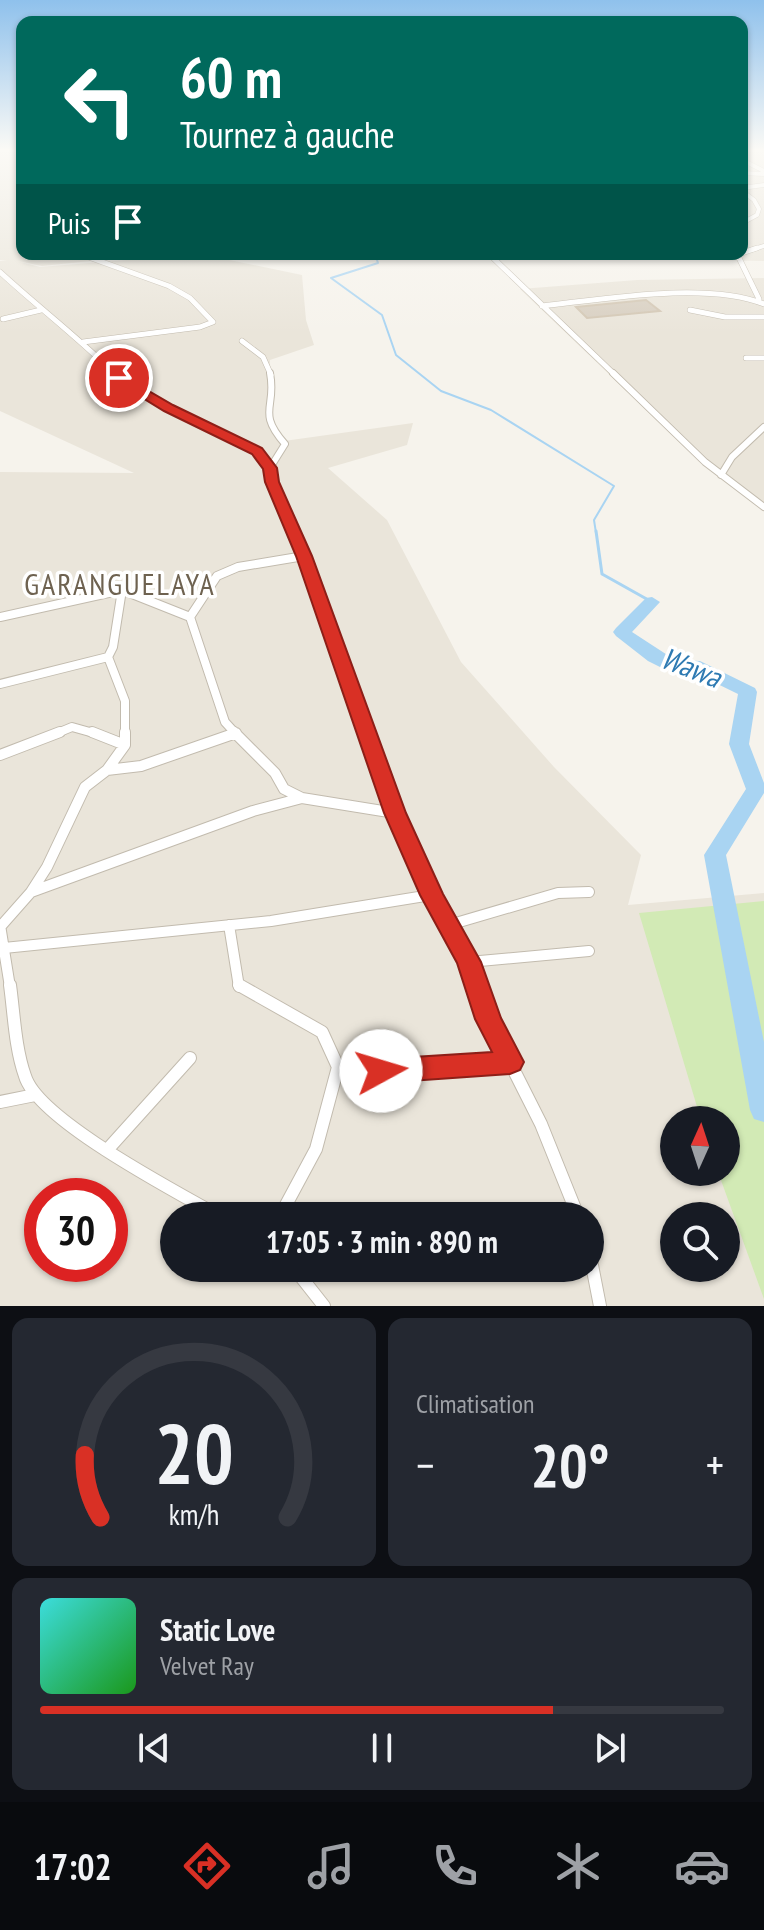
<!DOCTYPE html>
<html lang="fr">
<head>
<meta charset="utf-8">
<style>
  body { margin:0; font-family:"PT Sans Narrow",sans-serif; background:#242831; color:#f1f3f6; height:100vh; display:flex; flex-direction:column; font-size:30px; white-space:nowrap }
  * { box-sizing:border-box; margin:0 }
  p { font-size:26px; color:#9ea1a6 }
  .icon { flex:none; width:44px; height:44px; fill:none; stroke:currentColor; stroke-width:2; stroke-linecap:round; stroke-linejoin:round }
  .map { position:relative; height:1306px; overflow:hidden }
  .side { display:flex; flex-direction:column; gap:12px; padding:12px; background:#0d0f14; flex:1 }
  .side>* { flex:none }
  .top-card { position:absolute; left:16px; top:16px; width:732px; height:244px; border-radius:16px; box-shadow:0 2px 6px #0004; background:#00695c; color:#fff; overflow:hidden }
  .needle { width:52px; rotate:3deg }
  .fabs { position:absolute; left:660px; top:1106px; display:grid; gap:16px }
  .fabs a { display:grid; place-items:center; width:80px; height:80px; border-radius:50%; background:#171b24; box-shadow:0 2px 6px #0004; font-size:40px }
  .speed { position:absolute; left:24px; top:1178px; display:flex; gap:16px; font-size:40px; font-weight:700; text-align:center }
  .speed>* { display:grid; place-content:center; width:104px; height:104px; border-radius:50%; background:#171b24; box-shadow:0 2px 6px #0004; line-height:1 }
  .speed .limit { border:12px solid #d22; background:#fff; color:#111 }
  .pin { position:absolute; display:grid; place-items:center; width:68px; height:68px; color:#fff; margin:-34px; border:4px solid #fff; border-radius:50%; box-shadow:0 2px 8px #0007 }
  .me { position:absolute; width:88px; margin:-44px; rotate:84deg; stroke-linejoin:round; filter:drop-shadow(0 0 6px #0008) }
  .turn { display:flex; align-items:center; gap:28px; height:168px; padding:0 32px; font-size:36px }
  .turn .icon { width:104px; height:104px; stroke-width:2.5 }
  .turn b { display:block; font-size:56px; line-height:68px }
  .then { display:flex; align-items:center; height:76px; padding:0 32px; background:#0003; gap:16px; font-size:30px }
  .big { font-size:60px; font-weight:700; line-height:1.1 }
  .side .card { flex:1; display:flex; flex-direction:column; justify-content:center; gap:12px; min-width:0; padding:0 28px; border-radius:16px; background:#242831 }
  .side .dial { align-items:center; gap:0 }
  .dial svg { height:208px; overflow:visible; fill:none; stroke:#363941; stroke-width:7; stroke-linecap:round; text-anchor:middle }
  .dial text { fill:#f1f3f6; stroke:none }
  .song { display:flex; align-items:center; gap:24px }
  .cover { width:96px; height:96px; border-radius:12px; background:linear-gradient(135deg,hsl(180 70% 55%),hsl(120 70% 35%)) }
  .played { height:8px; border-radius:4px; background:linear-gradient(90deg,#d93025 75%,#363941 75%) }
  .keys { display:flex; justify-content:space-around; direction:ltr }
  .heat { display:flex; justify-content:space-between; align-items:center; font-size:44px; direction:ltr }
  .side .tiles { flex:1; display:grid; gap:12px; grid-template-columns:1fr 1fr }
  .card:last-child { grid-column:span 2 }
  .trip { position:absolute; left:160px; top:1202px; width:444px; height:80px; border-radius:40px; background:#171b24; box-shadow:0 2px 6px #0004; font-weight:700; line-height:80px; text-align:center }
  .tabs { display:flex; height:128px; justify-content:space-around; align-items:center; background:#090b0e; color:#9ea1a6 }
  .tabs .icon { width:56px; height:56px }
  .tabs .active { color:#d93025 }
  .tabs b { font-size:36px; color:#f1f3f6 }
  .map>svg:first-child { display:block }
  .residential { fill:#eae5da; fill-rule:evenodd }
  .green { fill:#d2eab5 }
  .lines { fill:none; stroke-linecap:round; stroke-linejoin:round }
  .stream-far1 { stroke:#a9d4f2; stroke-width:2 }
  .stream { stroke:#a9d4f2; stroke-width:3 }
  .river { fill:#a9d4f2; fill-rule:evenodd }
  .building { fill:#d8cfc1; stroke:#d3c7b4; stroke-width:2 }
  .street-far5-casing { stroke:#c2bbae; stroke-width:5 }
  .street-far4-casing { stroke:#c2bbae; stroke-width:6 }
  .street-far3-casing { stroke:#c2bbae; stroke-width:8 }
  .street-far2-casing { stroke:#c2bbae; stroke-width:10 }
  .street-far1-casing { stroke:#c2bbae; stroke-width:12 }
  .street-casing { stroke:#c2bbae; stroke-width:14 }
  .street-far5 { stroke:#fff; stroke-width:4 }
  .street-far4 { stroke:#fff; stroke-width:5 }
  .street-far3 { stroke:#fff; stroke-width:6 }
  .street-far2 { stroke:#fff; stroke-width:8 }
  .street-far1 { stroke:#fff; stroke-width:10 }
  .street { stroke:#fff; stroke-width:12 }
  .route { fill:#d93025; stroke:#8d1f18; stroke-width:2 }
  .labels { text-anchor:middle; stroke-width:7; stroke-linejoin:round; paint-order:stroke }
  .neighbourhood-label { font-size:30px; letter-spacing:2px; fill:#6e6250; stroke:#fff }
  .water-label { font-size:30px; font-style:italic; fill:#2e7ab2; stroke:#fff }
</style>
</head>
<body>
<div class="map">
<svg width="764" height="1306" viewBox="0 0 764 1306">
  <rect width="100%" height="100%" fill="#f6f3ec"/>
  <path class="residential" d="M 0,150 L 22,150 L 22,254 L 158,254 L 42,266 L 17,261 L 40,267 L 200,254 L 302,275 L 306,320 L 314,345 L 270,360 L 269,429 L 284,441 L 413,423 L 407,445 L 328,468 L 387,520 L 461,662 L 554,767 L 641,855 L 628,905 L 764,893 L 764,1306 L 0,1306 L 0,472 L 134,473 L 0,411 L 0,261 L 7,261 L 0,260 ZM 674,1120 L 726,1120 L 726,1172 L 674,1172 ZM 42,1196 L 110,1196 L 110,1264 L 42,1264 ZM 174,1216 L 590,1216 L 590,1268 L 174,1268 ZM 674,1216 L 726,1216 L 726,1268 L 674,1268 Z
    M 742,150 L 764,150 L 764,261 L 424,254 L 742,254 Z
    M 764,278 L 764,511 L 704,465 L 520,289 L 637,280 Z"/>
  <path class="green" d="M 764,901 L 764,1299 L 718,1172 L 726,1172 L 726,1120 L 701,1120 L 639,913 Z"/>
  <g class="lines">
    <path class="stream-far1" d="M 375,254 L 378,263 L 331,278 L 382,315 L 396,355 L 441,391 L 491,410 L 614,486 L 594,520 L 596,533"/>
    <path class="stream" d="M 596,531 L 602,574 L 652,602"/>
    <path class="river" d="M 652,597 L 660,602 L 632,632 L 675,660 L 700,661 L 755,688 L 757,692 L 749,744 L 764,783 L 764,793 L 726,855 L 764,1042 L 764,1122 L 754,1119 L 750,1110 L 704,855 L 746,789 L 729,744 L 738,694 L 691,671 L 666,670 L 648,661 L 616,636 L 613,632 L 616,628 L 646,598 Z"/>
  </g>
  <path class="building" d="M 646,300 L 660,311 L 587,318 L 576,307 Z"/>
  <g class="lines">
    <defs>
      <path id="street-far5" d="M 742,160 L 764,171
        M 742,173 L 764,174
        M 742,188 L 764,185
        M 742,191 L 754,200 L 759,209 L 757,215 L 742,223
        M 751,250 L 764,246"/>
      <path id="street-far4" d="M 742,253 L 757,248
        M 80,254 L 169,286 L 190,298 L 213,322 L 200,327 L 83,342
        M 489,254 L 615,375
        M 740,254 L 738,256 L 759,299
        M 0,272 C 38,307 79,338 116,375
        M 542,306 C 605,299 706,281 764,304
        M 690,310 L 725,317 L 764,317
        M 3,319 L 41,310
        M 242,341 L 263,357 L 271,375
        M 746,358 L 764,358"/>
      <path id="street-far3" d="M 114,373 L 168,408 L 257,451 L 270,468 L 272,482 L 294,533
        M 613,373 L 705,462 L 764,507
        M 270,468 L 285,444 C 256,411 277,408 270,373
        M 721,475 L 732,457 L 764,427"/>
      <path id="street-far2" d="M 293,531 L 367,734
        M 0,617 L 122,590 L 190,617 L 225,722 L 236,734
        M 190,617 L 217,576 L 238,567 L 304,556
        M 108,657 L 113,647 L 122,590
        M 0,684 L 108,657 L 125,701 L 125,734
        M 55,734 L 72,727 L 97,734"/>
      <path id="street-far1" d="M 92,732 L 125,745
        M 234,732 L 275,773 L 284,789 L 302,798
        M 366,732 C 386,786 405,841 430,893 C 445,925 466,953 477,987
        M 0,755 L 60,732
        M 107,770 L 141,766 L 236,733
        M 31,892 L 47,867 L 85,787 L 107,770 L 125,745 L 125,732
        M 0,925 L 10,987
        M 229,925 L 239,987
        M 449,925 L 558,893 L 589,892
        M 1,926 L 31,892 L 253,811 L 302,798 L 395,813
        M 4,948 L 271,921 L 431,895
        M 469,962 L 589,951"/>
      <path id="street" d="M 10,985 C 14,1014 15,1048 25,1076 C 38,1120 177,1192 219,1216
        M 239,985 L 322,1032 L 338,1067 L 316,1149 L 280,1216
        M 477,985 L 488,1019 L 541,1124 L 578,1216
        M 338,1067 L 381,1071 L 510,1062
        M 0,1102 L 35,1095
        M 108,1149 L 190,1058
        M 590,1255 L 600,1306
        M 294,1268 L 324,1306"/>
    </defs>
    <use href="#street-far5" class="street-far5-casing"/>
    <use href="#street-far4" class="street-far4-casing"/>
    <use href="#street-far3" class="street-far3-casing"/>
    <use href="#street-far2" class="street-far2-casing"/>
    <use href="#street-far1" class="street-far1-casing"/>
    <use href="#street" class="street-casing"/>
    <use href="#street-far5" class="street-far5"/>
    <use href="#street-far4" class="street-far4"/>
    <use href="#street-far3" class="street-far3"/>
    <use href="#street-far2" class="street-far2"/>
    <use href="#street-far1" class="street-far1"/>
    <use href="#street" class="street"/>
  </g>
  <linearGradient id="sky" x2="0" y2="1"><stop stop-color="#8fc1ec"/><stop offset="0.45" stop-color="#fbfaf6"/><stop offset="1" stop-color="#fbfaf6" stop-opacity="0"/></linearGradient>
  <rect width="764" height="333" fill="url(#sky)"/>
  <path class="route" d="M 115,376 L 123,376 L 173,405 L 262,448 L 277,468 L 279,482 L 312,556 L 406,813 L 443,894 L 481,962 L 501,1018 L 524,1062 L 520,1070 L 510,1074 L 381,1083 L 371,1079 L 367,1071 L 371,1063 L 381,1059 L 492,1052 L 475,1019 L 457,963 L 420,895 L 384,813 L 296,556 L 265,482 L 263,469 L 252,454 L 164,411 L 115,381 Z"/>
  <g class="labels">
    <g class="neighbourhood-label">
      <text x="120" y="595">GARANGUELAYA</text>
    </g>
    <g class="water-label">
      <text transform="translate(691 668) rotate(21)" y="10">Wawa</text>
    </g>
  </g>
</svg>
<div class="fabs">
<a><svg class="needle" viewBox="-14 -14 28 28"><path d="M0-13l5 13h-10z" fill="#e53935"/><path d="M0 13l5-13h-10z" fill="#9ea1a6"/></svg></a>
<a><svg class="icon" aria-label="search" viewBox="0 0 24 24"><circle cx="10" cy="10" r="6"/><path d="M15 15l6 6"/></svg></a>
</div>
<div class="speed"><div class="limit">30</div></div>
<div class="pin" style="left:119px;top:378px;background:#d93025"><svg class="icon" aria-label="arrive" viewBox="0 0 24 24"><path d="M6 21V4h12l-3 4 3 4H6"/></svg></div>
<svg class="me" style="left:381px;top:1071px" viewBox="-20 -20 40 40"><circle r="19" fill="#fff"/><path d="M0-13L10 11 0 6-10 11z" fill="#d93025"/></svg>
<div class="trip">17:05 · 3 min · 890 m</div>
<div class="top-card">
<div class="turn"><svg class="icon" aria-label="left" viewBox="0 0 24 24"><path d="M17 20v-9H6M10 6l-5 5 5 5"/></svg><div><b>60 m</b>Tournez à gauche</div></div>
<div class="then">Puis<svg class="icon" aria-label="arrive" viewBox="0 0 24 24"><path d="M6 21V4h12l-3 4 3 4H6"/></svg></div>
</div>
</div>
<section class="side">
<div class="tiles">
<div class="card dial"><svg viewBox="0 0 100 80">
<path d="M14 69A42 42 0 1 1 86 69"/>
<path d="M14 69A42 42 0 0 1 8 45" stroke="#d93025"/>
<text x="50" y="56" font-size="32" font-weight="700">20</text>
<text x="50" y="72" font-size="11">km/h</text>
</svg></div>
<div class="card"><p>Climatisation</p>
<div class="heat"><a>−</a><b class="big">20°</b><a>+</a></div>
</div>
<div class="card">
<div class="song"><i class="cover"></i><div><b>Static Love</b><p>Velvet Ray</p></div></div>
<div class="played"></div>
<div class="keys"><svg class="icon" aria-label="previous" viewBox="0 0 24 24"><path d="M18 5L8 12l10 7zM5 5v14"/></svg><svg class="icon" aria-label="pause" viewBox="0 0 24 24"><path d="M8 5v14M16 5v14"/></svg><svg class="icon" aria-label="next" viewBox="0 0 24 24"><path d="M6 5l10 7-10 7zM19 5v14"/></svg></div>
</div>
</div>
</section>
<nav class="tabs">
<b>17:02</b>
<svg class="icon active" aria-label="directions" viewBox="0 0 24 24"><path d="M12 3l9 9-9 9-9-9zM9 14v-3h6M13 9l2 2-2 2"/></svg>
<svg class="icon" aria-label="music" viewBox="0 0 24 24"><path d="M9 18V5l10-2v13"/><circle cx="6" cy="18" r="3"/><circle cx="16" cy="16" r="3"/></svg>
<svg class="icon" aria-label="phone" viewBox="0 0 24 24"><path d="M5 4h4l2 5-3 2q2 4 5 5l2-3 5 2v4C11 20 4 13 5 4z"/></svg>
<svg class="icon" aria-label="climate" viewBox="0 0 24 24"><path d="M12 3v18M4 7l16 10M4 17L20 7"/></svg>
<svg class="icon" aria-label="car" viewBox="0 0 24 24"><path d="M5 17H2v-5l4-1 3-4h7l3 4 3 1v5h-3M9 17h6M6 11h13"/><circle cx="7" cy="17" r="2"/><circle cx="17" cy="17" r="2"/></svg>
</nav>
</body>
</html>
